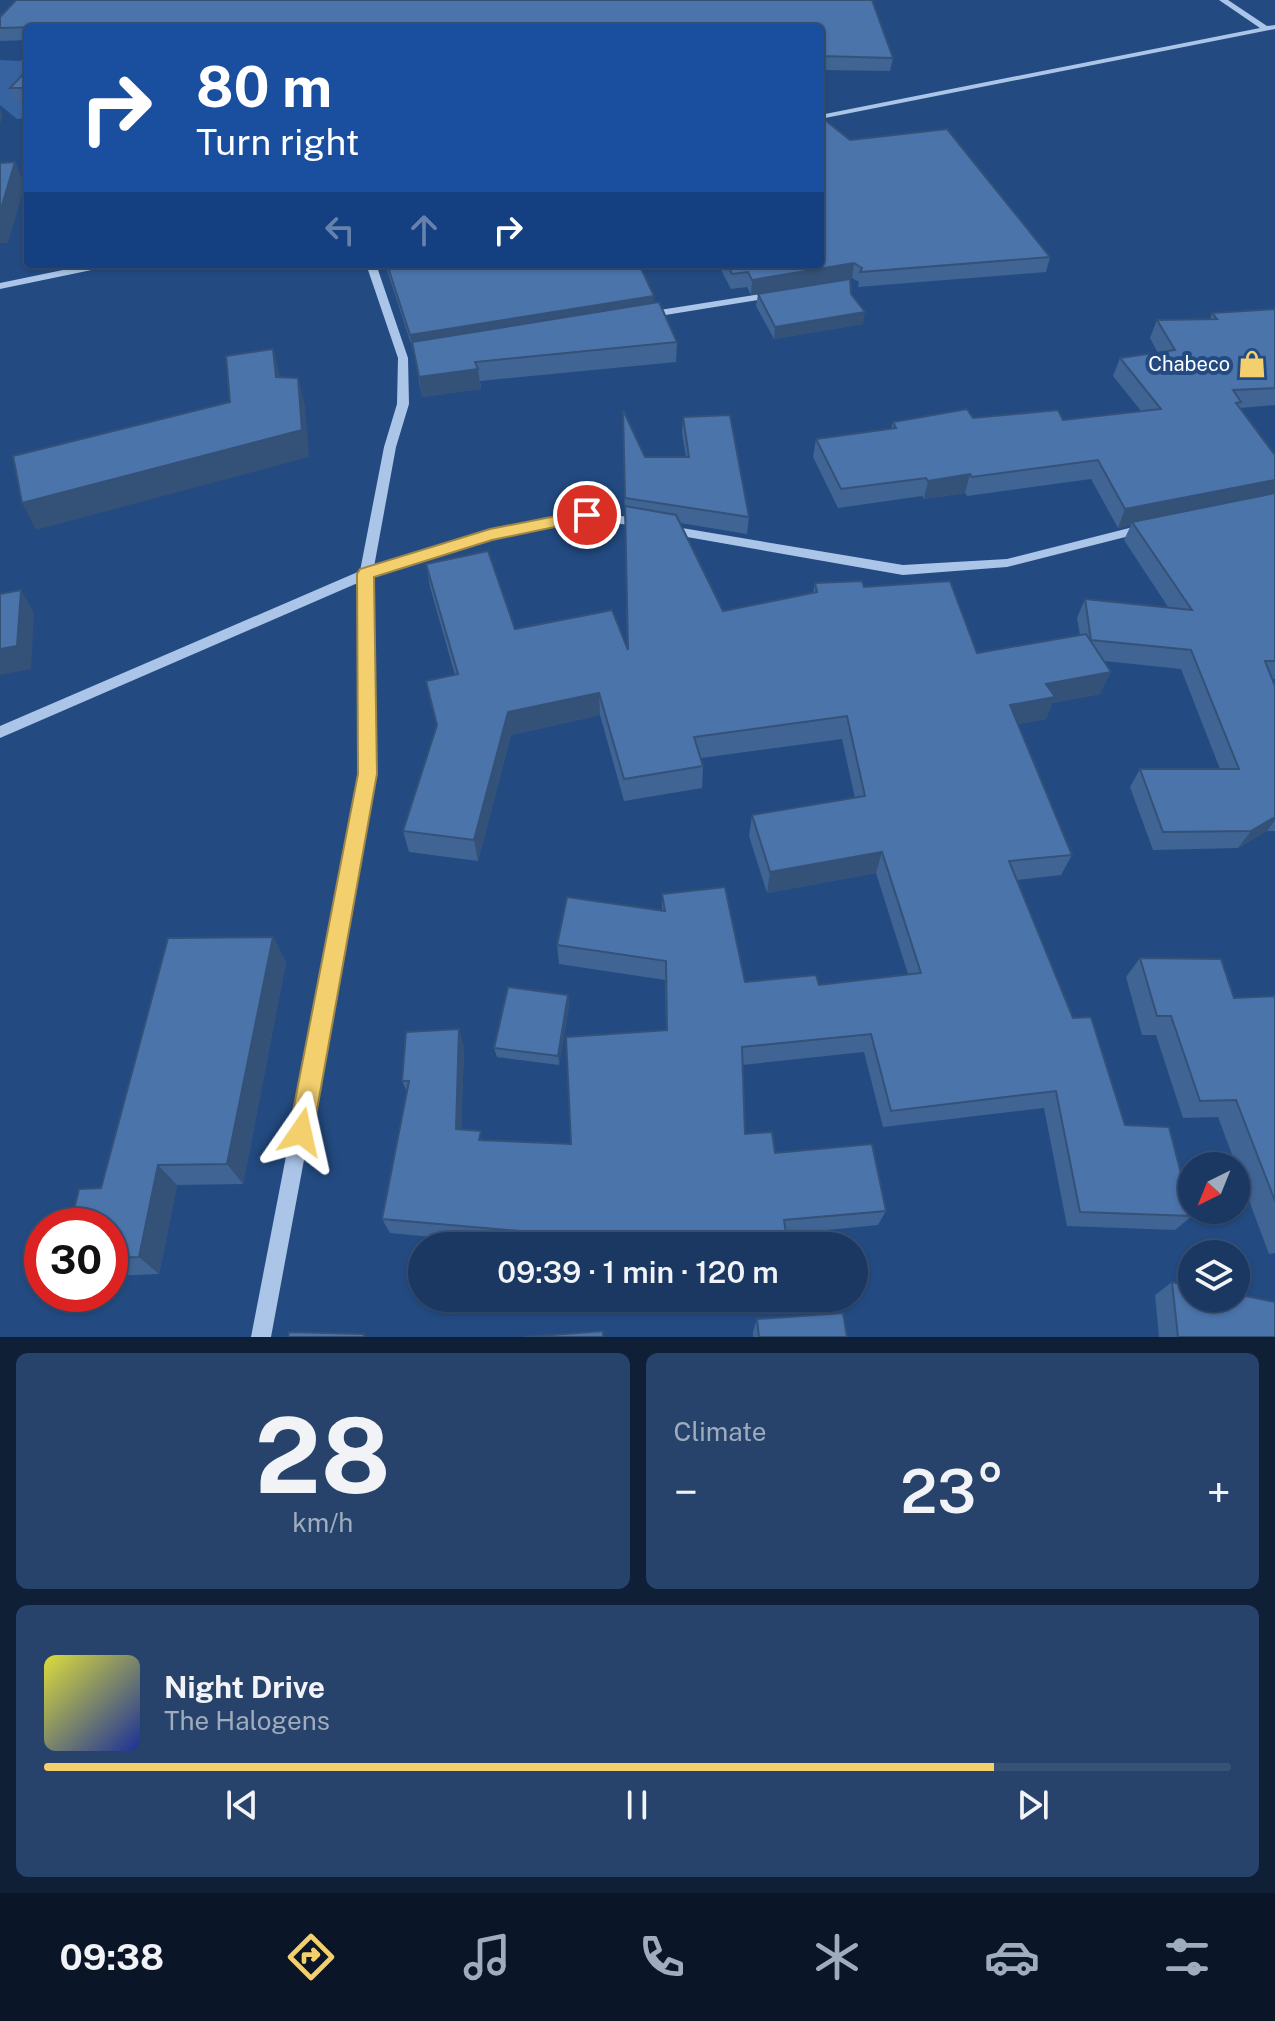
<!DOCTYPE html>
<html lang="en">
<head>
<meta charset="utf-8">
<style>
  body { margin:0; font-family:"Public Sans",sans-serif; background:#27436b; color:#f1f3f6; height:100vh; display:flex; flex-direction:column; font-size:30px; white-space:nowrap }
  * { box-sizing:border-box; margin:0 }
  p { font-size:26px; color:#9facbe }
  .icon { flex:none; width:44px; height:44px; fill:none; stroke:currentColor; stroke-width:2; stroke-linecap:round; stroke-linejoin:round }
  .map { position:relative; height:1337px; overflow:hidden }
  .details { display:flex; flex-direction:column; gap:16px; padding:16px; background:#0e1f36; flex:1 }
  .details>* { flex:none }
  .top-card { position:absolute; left:24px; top:24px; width:800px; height:244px; border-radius:8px; box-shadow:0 2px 6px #0004,0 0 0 2px #385277; background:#1a4fa0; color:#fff; overflow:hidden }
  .needle { width:52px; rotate:223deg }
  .fabs { position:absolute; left:1178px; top:1152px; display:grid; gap:16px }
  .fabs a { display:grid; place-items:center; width:72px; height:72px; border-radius:50%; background:#1a3862; box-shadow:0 2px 6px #0004,0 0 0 2px #385277; font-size:40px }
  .speed { position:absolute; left:24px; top:1208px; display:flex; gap:16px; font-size:40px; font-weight:700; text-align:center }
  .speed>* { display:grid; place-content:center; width:104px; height:104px; border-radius:50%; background:#1a3862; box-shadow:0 2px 6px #0004,0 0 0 2px #385277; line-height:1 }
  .speed .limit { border:12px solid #d22; background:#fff; color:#111 }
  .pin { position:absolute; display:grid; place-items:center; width:68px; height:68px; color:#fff; margin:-34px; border:4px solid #fff; border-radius:50%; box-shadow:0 2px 8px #0007 }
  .me { position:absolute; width:88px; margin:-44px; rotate:11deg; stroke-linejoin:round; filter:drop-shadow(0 0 6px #0008) }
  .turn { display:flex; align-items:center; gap:28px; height:168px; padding:0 40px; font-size:36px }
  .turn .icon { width:104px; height:104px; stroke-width:2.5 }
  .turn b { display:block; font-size:56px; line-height:68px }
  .lanes { display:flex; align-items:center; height:76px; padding:0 40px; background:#0003; justify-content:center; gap:40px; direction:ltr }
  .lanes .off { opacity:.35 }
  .big { font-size:60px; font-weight:600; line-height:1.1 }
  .details .tile { flex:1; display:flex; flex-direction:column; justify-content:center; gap:12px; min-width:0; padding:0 28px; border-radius:12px; background:#27436b }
  .details .dial { align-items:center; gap:0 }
  .dial b { font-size:104px; line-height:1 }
  .song { display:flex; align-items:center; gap:24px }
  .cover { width:96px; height:96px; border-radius:12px; background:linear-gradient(135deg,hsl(60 70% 55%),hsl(230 70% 35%)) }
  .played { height:8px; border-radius:4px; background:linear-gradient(90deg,#f3cf6d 80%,#385277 80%) }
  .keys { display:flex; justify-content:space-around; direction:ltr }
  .heat { display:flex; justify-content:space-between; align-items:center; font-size:44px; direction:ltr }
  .details .tiles { flex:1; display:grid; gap:16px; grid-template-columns:1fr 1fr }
  .tile:last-child { grid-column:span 2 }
  .trip { position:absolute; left:408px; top:1232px; width:460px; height:80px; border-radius:40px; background:#1a3862; box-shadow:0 2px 6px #0004,0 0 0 2px #385277; font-weight:600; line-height:80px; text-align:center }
  .tabs { display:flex; height:128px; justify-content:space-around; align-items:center; background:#0a1627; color:#9facbe }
  .tabs .icon { width:56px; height:56px }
  .tabs .active { color:#f3cf6d }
  .tabs b { font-size:36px; color:#f1f3f6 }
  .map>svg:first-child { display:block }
  .green { fill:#3764a0 }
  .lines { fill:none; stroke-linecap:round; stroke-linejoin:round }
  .minor { fill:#aac5e8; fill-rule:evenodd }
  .wall { fill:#406493 }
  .shaded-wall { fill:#345178 }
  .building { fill:#4b74ab; stroke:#345178; stroke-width:2 }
  .route { fill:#f3cf6d; stroke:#9e8747; stroke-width:2 }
  .labels { text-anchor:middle; stroke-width:8; stroke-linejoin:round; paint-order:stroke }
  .far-poi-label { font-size:20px; fill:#fff; stroke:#234b82; text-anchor:end }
</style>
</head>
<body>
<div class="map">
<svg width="1275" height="1337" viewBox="0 0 1275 1337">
  <rect width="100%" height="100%" fill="#234b82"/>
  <path class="green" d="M 28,55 L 28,118 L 17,119 L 0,105 L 0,60 L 20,61 Z"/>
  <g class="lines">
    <path class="minor" d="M 1219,0 L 1228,0 L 1267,26 L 1275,25 L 1275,29 L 820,119 L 820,115 L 1260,28 Z
      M 92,264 L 111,264 L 106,267 L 0,289 L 0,283 Z
      M 366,264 L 376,264 L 408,358 L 409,404 L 396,447 L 374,567 L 490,531 L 556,516 L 587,511 L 642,519 L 648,523 L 642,527 L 587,519 L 556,524 L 492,539 L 373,577 L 376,774 L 271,1337 L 251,1337 L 360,774 L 360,582 L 0,738 L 0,726 L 360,571 L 384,447 L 397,404 L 398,358 Z
      M 773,292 L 777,293 L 777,297 L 647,318 L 642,315 L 647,312 Z
      M 1145,524 L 1151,528 L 1149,531 L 1007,567 L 903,575 L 670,534 L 664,530 L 670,526 L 903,565 L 1007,559 Z"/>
  </g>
  <path class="wall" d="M 16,0 L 872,0 L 893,58 L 890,71 L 820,70 L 820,28 L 28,28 L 28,40 L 0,41 L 0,17 Z
    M 28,69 L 28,101 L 16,101 L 10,88 Z
    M 850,140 L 1050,257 L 1046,272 L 858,287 L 859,282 L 852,278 L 751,295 L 747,287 L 731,289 L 718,264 L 820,264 Z
    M 385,264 L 685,264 L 642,270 L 654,303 L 677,342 L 676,362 L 480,381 L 481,389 L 422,397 L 413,350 Z
    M 758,294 L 851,294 L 863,324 L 774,339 L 756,306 Z
    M 1275,309 L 1275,405 L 1240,408 L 1275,455 L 1275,679 L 1272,679 L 1275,686 L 1275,831 L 1267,831 L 1238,848 L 1153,850 L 1130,787 L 1140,769 L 1220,769 L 1181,669 L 1104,661 L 1100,694 L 1052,703 L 1046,719 L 1018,724 L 1072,855 L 1061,875 L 1017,880 L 1073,1018 L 1125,1125 L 1192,1216 L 1175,1230 L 1067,1226 L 1044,1108 L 883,1127 L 864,1052 L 742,1065 L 745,1134 L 775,1153 L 886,1211 L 878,1225 L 786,1234 L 788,1246 L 517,1246 L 517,1245 L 390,1233 L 382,1219 L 407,1092 L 402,1081 L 464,1047 L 461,1130 L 483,1140 L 571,1144 L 666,1030 L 665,980 L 559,964 L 557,945 L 662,910 L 662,894 L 745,982 L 819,985 L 908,974 L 876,873 L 767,893 L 749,836 L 752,815 L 855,798 L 842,739 L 701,758 L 703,766 L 702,788 L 624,801 L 600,715 L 511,735 L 478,861 L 409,852 L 403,831 L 455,675 L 430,587 L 426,564 L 515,629 L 627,649 L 623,410 L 645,457 L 686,457 L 682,433 L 683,417 L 749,517 L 747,534 L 680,523 L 723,611 L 813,593 L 815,583 L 864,587 L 977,653 L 1080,635 L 1077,618 L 1085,599 L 1168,607 L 1124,540 L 1131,525 L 1118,528 L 1091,479 L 967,496 L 965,493 L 924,499 L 922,496 L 838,508 L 813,457 L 816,439 L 891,429 L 893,422 L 973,418 L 1063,420 L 1141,411 L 1113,376 L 1120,358 L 1158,353 L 1150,338 L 1157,320 L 1210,319 L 1212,313 Z
    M 273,937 L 286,962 L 243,1184 L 177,1185 L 159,1274 L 110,1276 L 110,1226 L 101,1188 Z
    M 1140,958 L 1234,998 L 1275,996 L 1275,1253 L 1269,1254 L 1218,1117 L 1183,1118 L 1156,1035 L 1142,1035 L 1126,977 Z
    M 568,995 L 569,1005 L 559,1065 L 497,1057 L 494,1048 Z
    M 1172,1282 L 1275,1337 L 1159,1337 L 1155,1295 Z
    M 757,1319 L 847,1337 L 753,1337 L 753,1331 Z"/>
  <path class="shaded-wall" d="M 0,109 L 3,115 L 0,124 Z
    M 15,162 L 25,185 L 8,243 L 0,243 L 0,212 Z
    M 854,263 L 852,278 L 751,295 L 752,280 Z
    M 636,264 L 685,264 L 636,271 Z
    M 654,296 L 654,311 L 412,350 L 410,335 Z
    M 865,312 L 863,324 L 774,339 L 775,327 Z
    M 273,349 L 280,376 L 284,404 L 276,377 Z
    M 478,369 L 481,389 L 422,397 L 419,377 Z
    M 298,378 L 305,405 L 309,457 L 36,530 L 22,503 Z
    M 970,474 L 965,493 L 924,499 L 928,481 Z
    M 1275,480 L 1275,497 L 1132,522 L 1131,525 L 1118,528 L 1125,509 Z
    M 21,590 L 34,613 L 31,669 L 0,675 L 0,649 Z
    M 1111,672 L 1100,694 L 1052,703 L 1046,719 L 1002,727 L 1010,705 L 1046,684 Z
    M 599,693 L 600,715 L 511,735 L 478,861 L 474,840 L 508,712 Z
    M 1275,817 L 1275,820 L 1267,831 L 1238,848 L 1251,831 Z
    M 882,852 L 876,873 L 767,893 L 770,872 Z
    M 273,937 L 286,962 L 243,1184 L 227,1164 Z
    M 568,995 L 569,1005 L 559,1065 L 558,1056 Z
    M 459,1029 L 464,1047 L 461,1146 L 456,1129 Z
    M 158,1165 L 177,1185 L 159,1274 L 139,1257 Z"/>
  <path class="building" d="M 16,0 L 872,0 L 893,58 L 820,56 L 820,28 L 67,28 L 69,26 L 0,28 L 0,17 Z
    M 28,69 L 28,88 L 10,88 Z
    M 820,116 L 850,140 L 947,129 L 1050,257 L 860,272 L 862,268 L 854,263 L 752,280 L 748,272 L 732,274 L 727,264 L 820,264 Z
    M 15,162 L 0,212 L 0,163 Z
    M 387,264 L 639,264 L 654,296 L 410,335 Z
    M 850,279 L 851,294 L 865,312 L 775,327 L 758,294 Z
    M 659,302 L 677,342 L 475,362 L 478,369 L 419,377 L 412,342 Z
    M 1275,309 L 1275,388 L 1233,390 L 1241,402 L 1236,403 L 1275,455 L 1275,480 L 1125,509 L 1098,460 L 972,477 L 970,474 L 928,481 L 926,478 L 841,489 L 816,439 L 896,428 L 893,422 L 967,409 L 973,418 L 1058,410 L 1063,420 L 1161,409 L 1120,358 L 1175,350 L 1157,320 L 1217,319 L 1212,313 Z
    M 273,349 L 276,377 L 298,378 L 302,430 L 22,503 L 13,456 L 230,402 L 226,356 Z
    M 623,410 L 645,457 L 689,457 L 683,417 L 730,415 L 749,517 L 625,498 Z
    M 1275,493 L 1275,661 L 1265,661 L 1275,686 L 1275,817 L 1251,831 L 1163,832 L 1140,769 L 1239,769 L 1191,650 L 1091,640 L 1085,599 L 1192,610 L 1132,522 Z
    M 625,506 L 676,515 L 723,611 L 817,592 L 815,583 L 862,581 L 864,587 L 950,581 L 977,653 L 1086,634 L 1111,672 L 1046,684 L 1055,697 L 1010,705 L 1072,855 L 1009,861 L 1073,1018 L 1091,1017 L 1125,1125 L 1169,1127 L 1192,1216 L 1080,1212 L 1056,1091 L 891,1111 L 871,1034 L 742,1047 L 745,1134 L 772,1132 L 775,1153 L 872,1144 L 886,1211 L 784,1220 L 788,1246 L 746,1246 L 745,1235 L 624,1244 L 624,1246 L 517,1246 L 518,1231 L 382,1219 L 409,1081 L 402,1081 L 406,1032 L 459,1029 L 456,1129 L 481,1131 L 479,1140 L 571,1144 L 566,1037 L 667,1030 L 666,961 L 557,945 L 567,897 L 665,911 L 662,894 L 725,887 L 745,982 L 816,975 L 819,985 L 921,973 L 882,852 L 770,872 L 752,815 L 865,796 L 847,716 L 694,737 L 703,766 L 624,779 L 599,693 L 508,712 L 474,840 L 403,831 L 437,725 L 426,681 L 458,674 L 426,564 L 488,551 L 515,629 L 612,610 L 628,650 Z
    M 21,590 L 17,646 L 0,649 L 0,594 Z
    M 273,937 L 227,1164 L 158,1165 L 139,1257 L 110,1258 L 110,1226 L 70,1226 L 79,1189 L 101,1188 L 168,938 Z
    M 1140,958 L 1221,959 L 1234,998 L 1275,996 L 1275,1201 L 1236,1100 L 1200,1101 L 1171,1016 L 1157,1016 Z
    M 508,987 L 568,995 L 558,1056 L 494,1048 Z
    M 1172,1282 L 1192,1286 L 1192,1298 L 1236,1298 L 1236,1294 L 1275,1302 L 1275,1337 L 1178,1337 Z
    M 843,1313 L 847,1337 L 759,1337 L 757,1319 Z
    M 603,1331 L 603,1337 L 526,1337 Z
    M 289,1332 L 364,1334 L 364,1337 L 288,1337 Z"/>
  <path class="route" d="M 587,510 L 593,511 L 593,519 L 492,540 L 374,577 L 377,774 L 313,1132 L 310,1141 L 301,1144 L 292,1141 L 289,1132 L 358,774 L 357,574 L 360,569 L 490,529 Z"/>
  <defs>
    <symbol id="shop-bare" viewBox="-9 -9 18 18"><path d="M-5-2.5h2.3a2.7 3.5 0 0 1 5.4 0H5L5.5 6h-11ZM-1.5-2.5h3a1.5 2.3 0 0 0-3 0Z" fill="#f3cf6d" stroke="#234b82" stroke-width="2.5" paint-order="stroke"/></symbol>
  </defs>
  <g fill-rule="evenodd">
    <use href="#shop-bare" x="1232" y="344" width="40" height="40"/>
  </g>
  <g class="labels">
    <g class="far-poi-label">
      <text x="1230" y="371">Chabeco</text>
    </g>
  </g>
</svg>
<div class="fabs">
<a><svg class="needle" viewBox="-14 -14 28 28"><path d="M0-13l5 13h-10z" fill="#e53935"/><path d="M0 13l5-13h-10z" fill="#9facbe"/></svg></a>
<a><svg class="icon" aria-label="layers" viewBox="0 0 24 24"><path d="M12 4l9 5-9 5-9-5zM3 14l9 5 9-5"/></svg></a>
</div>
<div class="speed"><div class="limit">30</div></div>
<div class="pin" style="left:587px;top:515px;background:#d93025"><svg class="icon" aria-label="arrive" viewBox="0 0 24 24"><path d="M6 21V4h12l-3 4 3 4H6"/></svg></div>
<svg class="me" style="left:301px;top:1132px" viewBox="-20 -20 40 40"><path d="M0-17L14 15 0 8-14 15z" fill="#f3cf6d" stroke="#fff" stroke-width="4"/></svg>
<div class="trip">09:39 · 1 min · 120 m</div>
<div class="top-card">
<div class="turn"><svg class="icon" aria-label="right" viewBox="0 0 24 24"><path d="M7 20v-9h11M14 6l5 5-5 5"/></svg><div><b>80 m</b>Turn right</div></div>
<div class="lanes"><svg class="icon off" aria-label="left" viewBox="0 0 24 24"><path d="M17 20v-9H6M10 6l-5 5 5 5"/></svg><svg class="icon off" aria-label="ahead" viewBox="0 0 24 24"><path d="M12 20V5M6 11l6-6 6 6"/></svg><svg class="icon" aria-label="right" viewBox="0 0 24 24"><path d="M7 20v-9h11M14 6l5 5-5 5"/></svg></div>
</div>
</div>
<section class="details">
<div class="tiles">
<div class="tile dial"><b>28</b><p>km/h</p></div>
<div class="tile"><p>Climate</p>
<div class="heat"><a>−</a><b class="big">23°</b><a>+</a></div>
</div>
<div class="tile">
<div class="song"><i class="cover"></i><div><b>Night Drive</b><p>The Halogens</p></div></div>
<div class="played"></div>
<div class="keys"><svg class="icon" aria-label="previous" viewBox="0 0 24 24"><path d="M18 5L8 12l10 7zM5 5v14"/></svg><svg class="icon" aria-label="pause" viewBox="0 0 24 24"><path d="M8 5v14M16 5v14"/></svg><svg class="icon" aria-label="next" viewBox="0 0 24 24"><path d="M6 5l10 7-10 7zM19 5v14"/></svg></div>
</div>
</div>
</section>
<nav class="tabs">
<b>09:38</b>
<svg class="icon active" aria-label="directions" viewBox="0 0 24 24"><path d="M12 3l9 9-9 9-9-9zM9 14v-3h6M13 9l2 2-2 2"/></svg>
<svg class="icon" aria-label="music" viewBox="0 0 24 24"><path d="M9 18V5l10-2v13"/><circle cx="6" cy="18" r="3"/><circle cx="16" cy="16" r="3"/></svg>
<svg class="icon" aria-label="phone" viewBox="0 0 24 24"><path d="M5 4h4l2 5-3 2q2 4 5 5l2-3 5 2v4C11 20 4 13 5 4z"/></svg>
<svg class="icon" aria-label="climate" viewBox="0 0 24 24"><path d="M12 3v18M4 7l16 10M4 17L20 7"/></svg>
<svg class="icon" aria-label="car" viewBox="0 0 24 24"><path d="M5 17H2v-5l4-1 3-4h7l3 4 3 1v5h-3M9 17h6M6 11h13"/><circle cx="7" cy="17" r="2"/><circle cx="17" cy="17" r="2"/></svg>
<svg class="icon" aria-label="filters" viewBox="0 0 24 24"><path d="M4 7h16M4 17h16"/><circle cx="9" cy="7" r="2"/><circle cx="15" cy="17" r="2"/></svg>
</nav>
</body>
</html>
